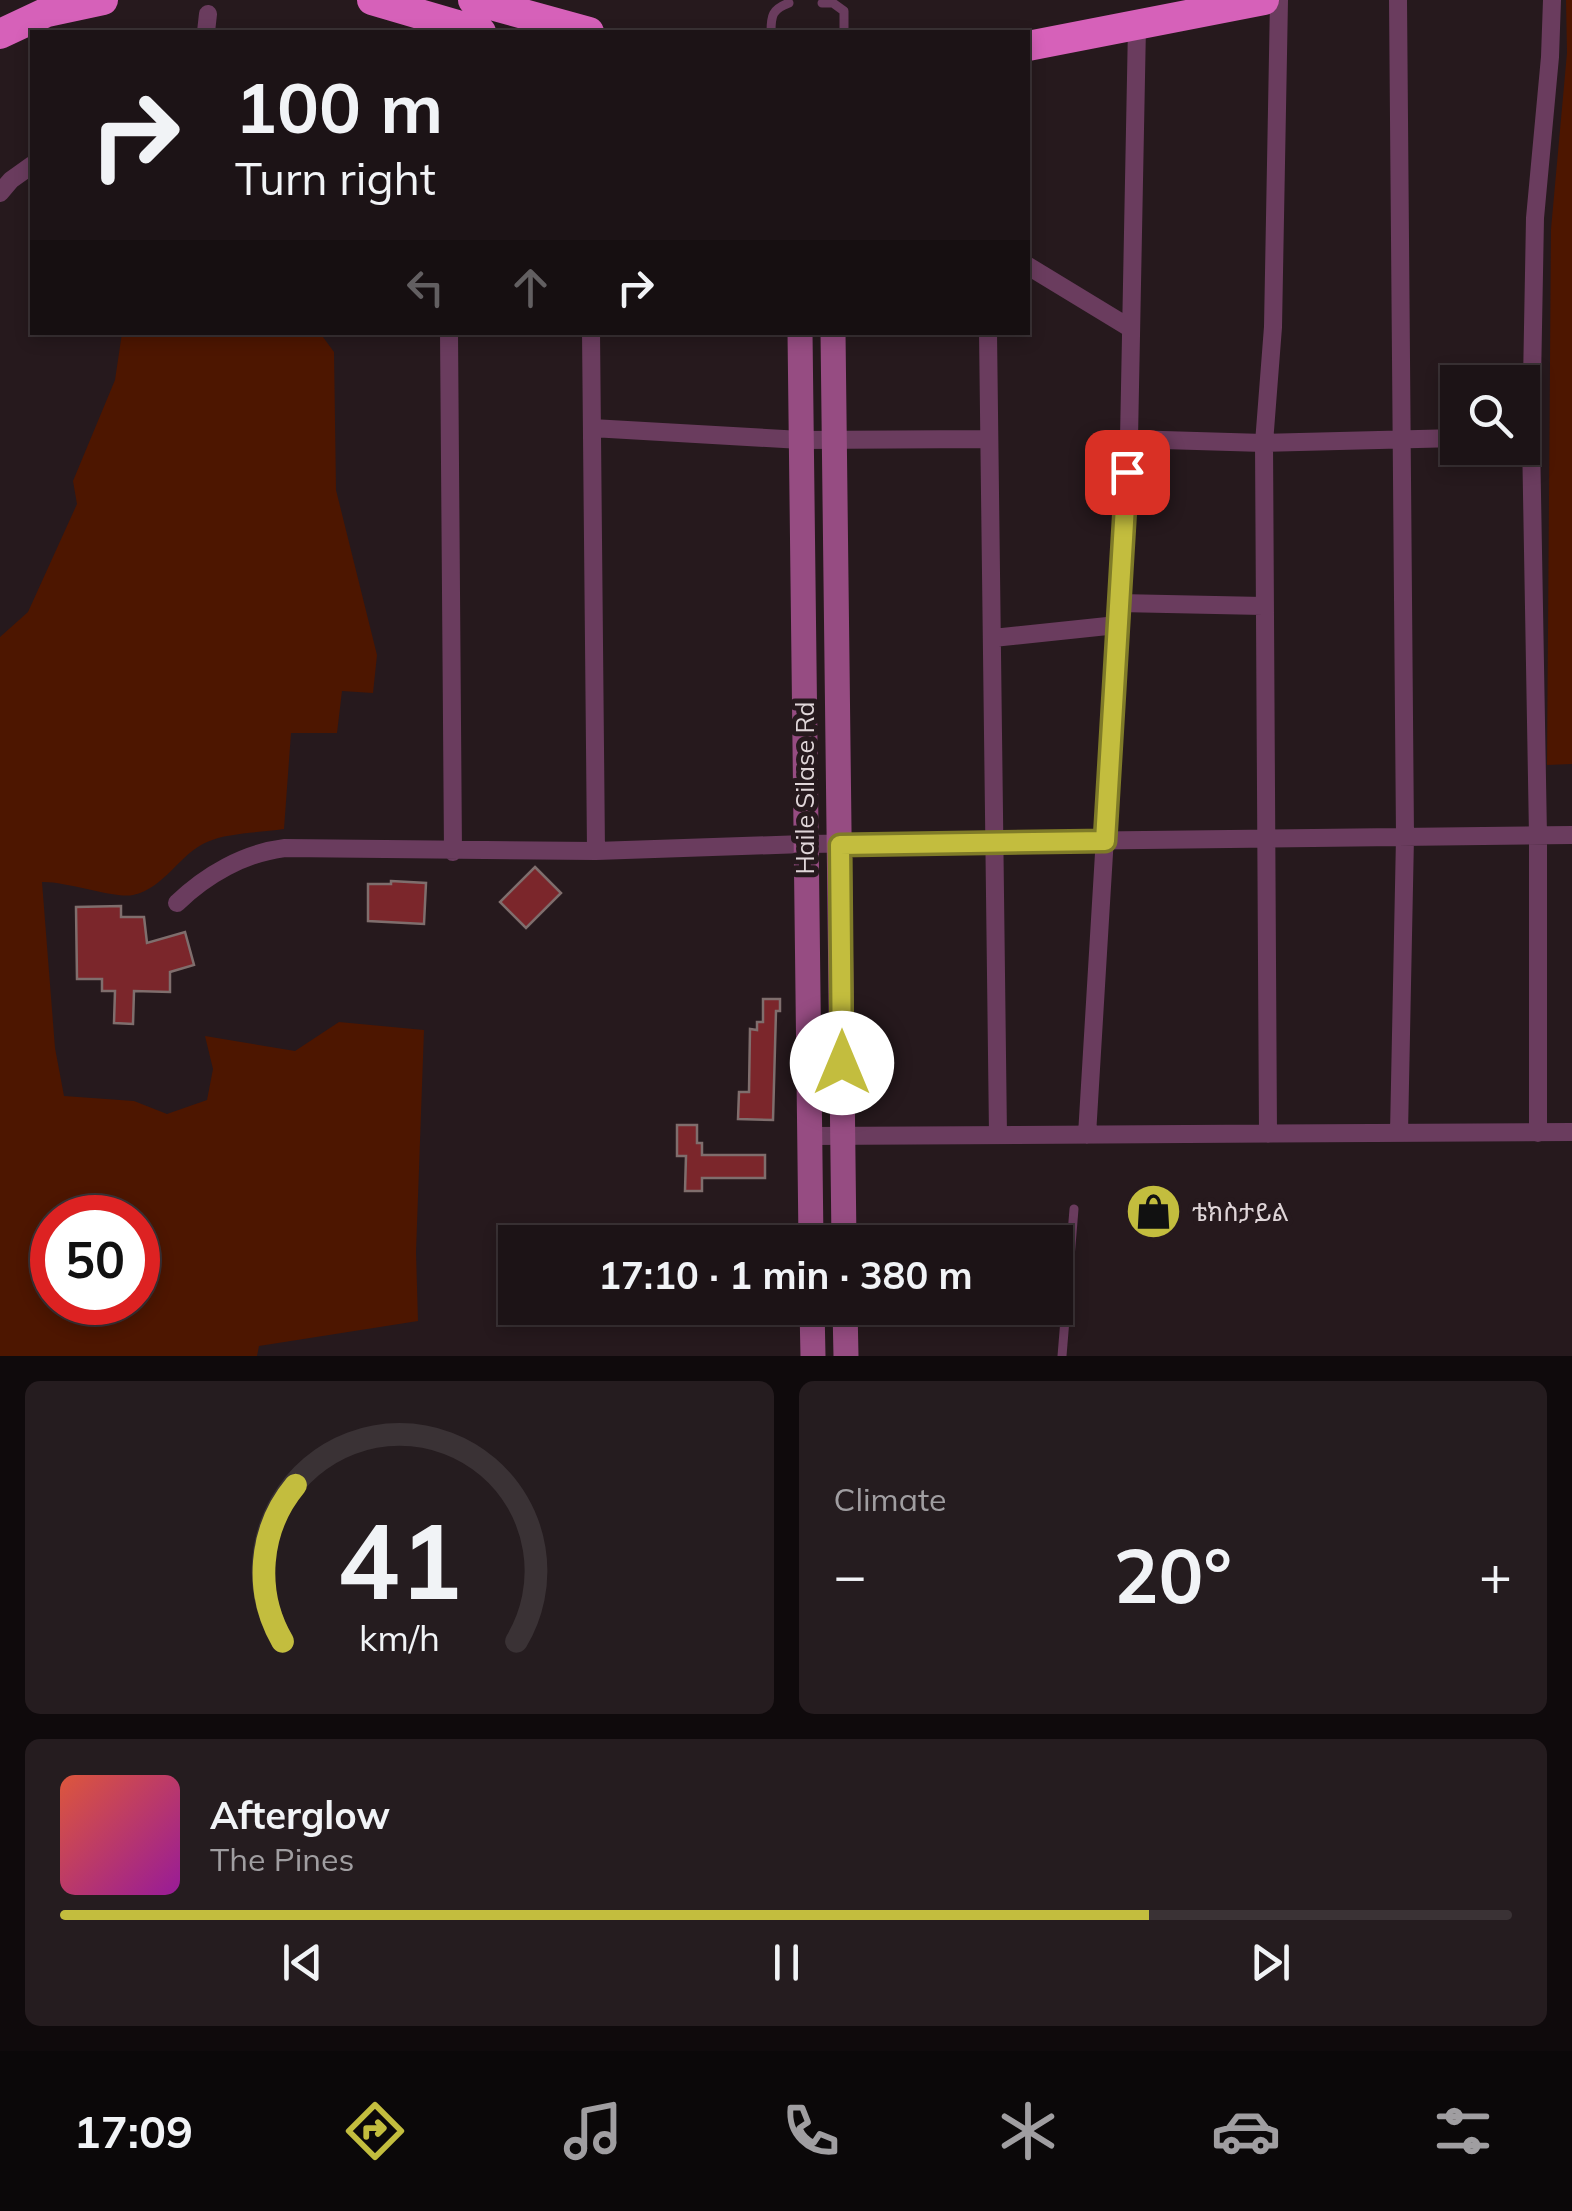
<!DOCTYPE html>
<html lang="en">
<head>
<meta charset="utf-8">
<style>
  body { margin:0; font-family:Mulish,"Noto Sans Ethiopic",sans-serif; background:#251c1f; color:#f1f3f6; height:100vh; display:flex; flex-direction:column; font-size:38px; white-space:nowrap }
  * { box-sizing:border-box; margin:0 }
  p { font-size:32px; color:#a09ea1 }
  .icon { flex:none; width:55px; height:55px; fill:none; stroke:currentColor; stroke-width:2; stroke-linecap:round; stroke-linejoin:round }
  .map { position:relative; height:1356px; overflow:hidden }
  .sheet { display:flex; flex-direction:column; gap:25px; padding:25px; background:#0f0a0c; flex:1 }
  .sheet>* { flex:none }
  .guide { position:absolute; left:30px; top:30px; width:1000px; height:305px; border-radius:0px; box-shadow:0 5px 15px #0003,0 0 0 2px #3a3235; background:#1c1316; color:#f1f3f6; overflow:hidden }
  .buttons { position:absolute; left:1440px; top:365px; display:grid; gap:20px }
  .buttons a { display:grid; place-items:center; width:100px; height:100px; border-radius:0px; background:#1c1316; box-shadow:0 5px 15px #0003,0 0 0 2px #3a3235; font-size:50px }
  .speed { position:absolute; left:30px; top:1195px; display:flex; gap:20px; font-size:50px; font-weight:700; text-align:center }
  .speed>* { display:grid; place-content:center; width:130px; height:130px; border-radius:50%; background:#1c1316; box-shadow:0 5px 15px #0003,0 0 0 2px #3a3235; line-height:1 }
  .speed .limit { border:15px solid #d22; background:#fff; color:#111 }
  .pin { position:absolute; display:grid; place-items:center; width:85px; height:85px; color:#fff; margin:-42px; border-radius:20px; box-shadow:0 5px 15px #0006 }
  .me { position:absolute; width:110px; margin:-55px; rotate:0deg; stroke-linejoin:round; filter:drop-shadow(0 0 8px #0008) }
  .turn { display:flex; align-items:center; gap:35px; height:210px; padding:0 40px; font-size:45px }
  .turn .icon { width:130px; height:130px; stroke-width:2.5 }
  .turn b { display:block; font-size:70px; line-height:85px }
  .lanes { display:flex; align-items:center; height:95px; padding:0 40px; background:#0003; justify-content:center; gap:50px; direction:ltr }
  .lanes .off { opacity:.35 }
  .big { font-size:75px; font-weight:700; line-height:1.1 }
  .sheet .tile { flex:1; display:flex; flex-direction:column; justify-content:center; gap:15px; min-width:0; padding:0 35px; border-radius:15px; background:#251c1f }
  .sheet .dial { align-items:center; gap:0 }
  .dial svg { height:260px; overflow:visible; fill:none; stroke:#3a3235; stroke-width:7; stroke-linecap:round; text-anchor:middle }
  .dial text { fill:#f1f3f6; stroke:none }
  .song { display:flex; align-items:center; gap:30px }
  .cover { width:120px; height:120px; border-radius:15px; background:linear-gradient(135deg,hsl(10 70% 55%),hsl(300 70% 35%)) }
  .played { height:10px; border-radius:5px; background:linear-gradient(90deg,#c3bd3e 75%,#3a3235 75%) }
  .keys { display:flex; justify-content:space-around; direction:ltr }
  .heat { display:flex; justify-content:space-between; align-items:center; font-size:55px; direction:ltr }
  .sheet .tiles { flex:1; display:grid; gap:25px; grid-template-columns:1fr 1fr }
  .tile:last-child { grid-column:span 2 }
  .trip { position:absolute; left:498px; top:1225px; width:575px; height:100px; border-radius:0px; background:#1c1316; box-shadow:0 5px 15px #0003,0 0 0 2px #3a3235; font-weight:700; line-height:100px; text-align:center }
  .tabs { display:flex; height:160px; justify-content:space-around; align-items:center; background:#0b0809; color:#a09ea1 }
  .tabs .icon { width:70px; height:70px }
  .tabs .current { color:#c3bd3e }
  .tabs b { font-size:45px; color:#f1f3f6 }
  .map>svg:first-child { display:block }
  .green { fill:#4d1600; fill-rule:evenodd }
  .building { fill:#7b262b; stroke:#7f6e6d; stroke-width:2.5 }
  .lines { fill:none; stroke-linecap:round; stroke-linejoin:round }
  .lane { stroke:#6a3c5e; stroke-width:9 }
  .street { stroke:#6a3c5e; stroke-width:18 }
  .secondary { stroke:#964c82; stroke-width:25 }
  .highway { stroke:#d661b9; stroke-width:30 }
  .route-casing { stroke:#7f7b28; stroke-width:25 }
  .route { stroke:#c3bd3e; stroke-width:18 }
  .labels { text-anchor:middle; stroke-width:10; stroke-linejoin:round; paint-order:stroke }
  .street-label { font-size:25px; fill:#dfd5d8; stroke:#26191d }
  .poi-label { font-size:25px; fill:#dfd5d8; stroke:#26191d; text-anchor:start }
</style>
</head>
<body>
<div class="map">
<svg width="1572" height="1356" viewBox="0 0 1572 1356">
  <rect width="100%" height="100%" fill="#26191d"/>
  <path class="green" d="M 1566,0 L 1572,0 L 1572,764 L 1547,765 L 1551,229 L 1567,53 Z
    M 122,333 L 320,333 L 334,352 L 336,490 L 377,655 L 373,693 L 342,691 L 337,733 L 291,733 L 284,829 C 260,833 229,832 207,842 C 179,854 165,888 133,895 C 115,899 66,881 42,882 L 55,1048 L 64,1096 L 134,1101 L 167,1114 L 207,1100 L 213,1069 L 205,1036 L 295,1051 L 339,1022 L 424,1030 L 416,1252 L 418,1321 L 259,1346 L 257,1356 L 0,1356 L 0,637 L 28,612 L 77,504 L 73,481 L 115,380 ZM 52,1218 L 138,1218 L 138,1302 L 52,1302 Z"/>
  <path class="building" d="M 535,867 L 561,893 L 526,928 L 500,902 Z
    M 391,881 L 426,883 L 424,924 L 368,921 L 368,884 L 391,884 Z
    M 121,906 L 121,917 L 144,917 L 147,943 L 185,932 L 194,965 L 170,972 L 170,992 L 134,991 L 133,1024 L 114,1023 L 115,991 L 102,991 L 102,979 L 77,979 L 76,907 Z
    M 763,999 L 780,999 L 780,1011 L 776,1011 L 773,1120 L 738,1119 L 739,1092 L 749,1092 L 750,1029 L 757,1030 L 757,1022 L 763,1022 Z
    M 677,1125 L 697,1125 L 697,1143 L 702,1143 L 702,1155 L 765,1155 L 765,1178 L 702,1178 L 702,1191 L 685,1191 L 686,1156 L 677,1156 Z"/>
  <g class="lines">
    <path class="lane" d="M 822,3 L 833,3 L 844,11 L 844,32
      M 771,32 C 771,16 772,9 789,3
      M 1062,1356 L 1074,1209"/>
    <path class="street" d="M 1398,0 L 1405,837 L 1399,1133
      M 206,32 L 208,14
      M 0,193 L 11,180 L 32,165
      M 1028,266 L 1130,328
      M 449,332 L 453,852
      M 591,332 L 596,851
      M 988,332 L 998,1135
      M 592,428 L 801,440 L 987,439
      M 1129,439 L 1264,443 L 1458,438
      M 1119,603 L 1263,606
      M 993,638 L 1117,625
      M 177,903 C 206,875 244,853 285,848 L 596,851 L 804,844 L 1572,835
      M 1538,1133 L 1538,836 L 1531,437 L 1535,218 L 1550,57 L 1552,0
      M 1268,1134 L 1264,443 L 1273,327 L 1279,0
      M 1087,1135 L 1129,439 L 1137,26
      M 810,1136 L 1572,1132"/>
    <path class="secondary" d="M 800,332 L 811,1242
      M 833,332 L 844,1242
      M 812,1308 L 813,1356
      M 845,1308 L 846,1356"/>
    <path class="highway" d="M 372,0 L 481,32
      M 473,0 L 589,32
      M 0,34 L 47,12 L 103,0
      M 1028,46 L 1264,0"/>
  </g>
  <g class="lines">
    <defs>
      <path id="route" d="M 842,1063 L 840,845 L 1105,841 L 1127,472"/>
    </defs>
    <use href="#route" class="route-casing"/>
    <use href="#route" class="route"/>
  </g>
  <defs>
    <symbol id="shop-disc" viewBox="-11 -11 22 22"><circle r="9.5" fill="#c3bd3e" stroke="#26191d"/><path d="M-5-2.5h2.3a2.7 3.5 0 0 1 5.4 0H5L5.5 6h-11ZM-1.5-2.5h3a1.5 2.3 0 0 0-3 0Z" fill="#111"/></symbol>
  </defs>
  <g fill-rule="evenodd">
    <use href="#shop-disc" x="1122" y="1180" width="63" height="63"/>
  </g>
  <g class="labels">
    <g class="street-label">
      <text transform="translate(805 788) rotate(-90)" y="9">Haile Silase Rd</text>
    </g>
    <g class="poi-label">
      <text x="1192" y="1221">ቴክስታይል</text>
    </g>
  </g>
</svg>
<div class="buttons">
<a><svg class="icon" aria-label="search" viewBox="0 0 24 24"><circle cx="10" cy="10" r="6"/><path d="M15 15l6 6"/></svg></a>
</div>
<div class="speed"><div class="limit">50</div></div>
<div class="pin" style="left:1127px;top:472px;background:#d93025"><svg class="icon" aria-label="arrive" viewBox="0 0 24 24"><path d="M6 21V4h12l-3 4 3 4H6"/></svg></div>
<svg class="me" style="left:842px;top:1063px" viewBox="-20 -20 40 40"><circle r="19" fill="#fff"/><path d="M0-13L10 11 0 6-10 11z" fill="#c3bd3e"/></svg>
<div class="trip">17:10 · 1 min · 380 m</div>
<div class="guide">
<div class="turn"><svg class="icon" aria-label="right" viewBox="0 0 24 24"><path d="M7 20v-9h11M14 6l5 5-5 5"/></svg><div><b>100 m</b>Turn right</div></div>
<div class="lanes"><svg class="icon off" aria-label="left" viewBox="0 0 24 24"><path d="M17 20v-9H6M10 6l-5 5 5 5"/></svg><svg class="icon off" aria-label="ahead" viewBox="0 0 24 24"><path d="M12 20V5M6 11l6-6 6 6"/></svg><svg class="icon" aria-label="right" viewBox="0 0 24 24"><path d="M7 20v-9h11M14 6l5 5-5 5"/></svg></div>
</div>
</div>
<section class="sheet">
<div class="tiles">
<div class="tile dial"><svg viewBox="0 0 100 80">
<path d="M14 69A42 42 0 1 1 86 69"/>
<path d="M14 69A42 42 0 0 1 18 21" stroke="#c3bd3e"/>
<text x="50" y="56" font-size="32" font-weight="700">41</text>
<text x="50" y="72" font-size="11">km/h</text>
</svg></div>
<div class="tile"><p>Climate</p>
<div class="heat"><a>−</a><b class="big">20°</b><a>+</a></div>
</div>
<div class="tile">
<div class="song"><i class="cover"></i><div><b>Afterglow</b><p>The Pines</p></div></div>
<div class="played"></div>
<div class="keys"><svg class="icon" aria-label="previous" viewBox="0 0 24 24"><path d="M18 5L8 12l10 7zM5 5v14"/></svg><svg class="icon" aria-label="pause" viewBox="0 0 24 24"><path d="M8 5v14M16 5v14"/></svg><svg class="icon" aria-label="next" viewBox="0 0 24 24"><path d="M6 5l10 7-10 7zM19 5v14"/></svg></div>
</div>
</div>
</section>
<nav class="tabs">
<b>17:09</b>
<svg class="icon current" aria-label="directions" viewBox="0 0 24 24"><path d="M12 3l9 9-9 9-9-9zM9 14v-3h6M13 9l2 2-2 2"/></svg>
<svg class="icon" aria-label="music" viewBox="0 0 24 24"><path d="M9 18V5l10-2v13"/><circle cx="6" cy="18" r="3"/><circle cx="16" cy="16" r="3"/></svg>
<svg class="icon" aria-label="phone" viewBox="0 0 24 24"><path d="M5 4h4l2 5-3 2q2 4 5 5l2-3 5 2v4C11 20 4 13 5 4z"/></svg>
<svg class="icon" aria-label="climate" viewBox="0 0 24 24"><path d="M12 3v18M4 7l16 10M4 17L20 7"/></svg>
<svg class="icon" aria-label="car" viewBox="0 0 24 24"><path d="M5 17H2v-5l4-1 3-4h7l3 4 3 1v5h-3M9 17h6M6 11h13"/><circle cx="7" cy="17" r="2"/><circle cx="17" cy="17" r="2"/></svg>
<svg class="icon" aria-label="filters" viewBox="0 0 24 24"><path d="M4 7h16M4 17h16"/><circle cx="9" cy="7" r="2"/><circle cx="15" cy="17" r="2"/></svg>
</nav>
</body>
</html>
